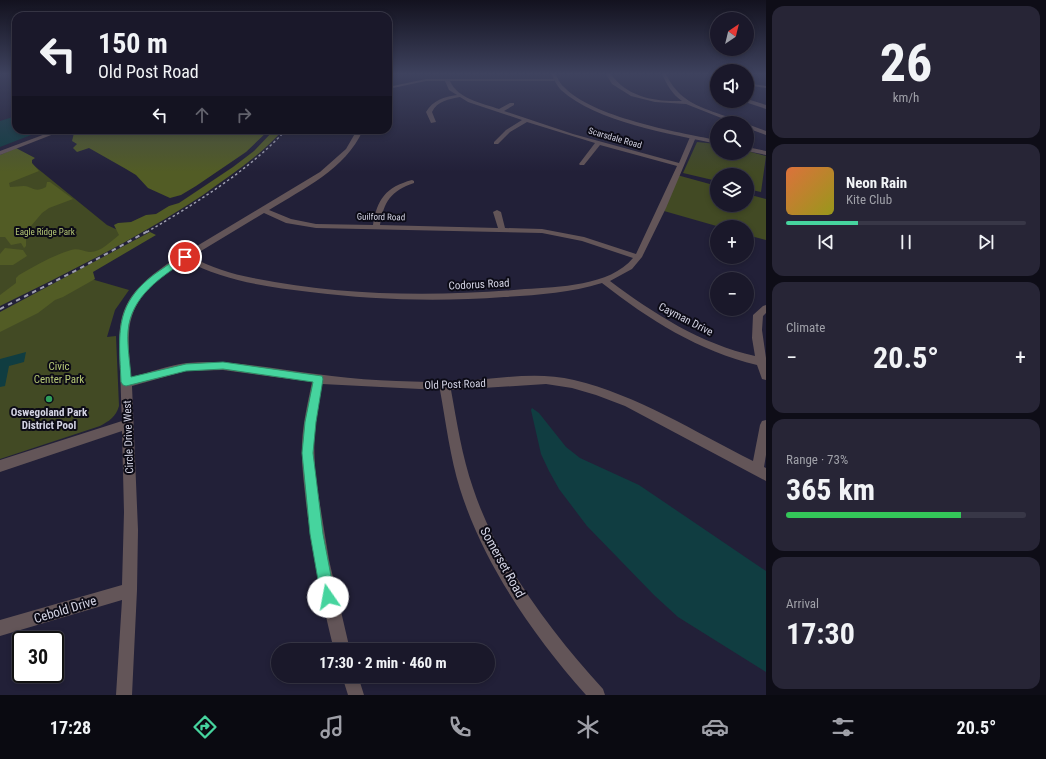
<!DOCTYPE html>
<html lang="en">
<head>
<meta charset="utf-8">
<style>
  body { margin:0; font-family:"Roboto Condensed",sans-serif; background:#272536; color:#f1f3f6; height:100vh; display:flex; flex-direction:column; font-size:15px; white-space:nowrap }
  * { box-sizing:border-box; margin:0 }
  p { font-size:13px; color:#9fa0a8 }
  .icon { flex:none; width:22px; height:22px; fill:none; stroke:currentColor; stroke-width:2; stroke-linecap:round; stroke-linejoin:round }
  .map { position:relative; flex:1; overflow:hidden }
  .panel { display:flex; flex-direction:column; gap:6px; padding:6px; background:#0e0d17; width:280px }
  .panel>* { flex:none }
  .guide { position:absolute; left:12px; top:12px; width:380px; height:122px; border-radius:12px; box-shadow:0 2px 6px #0003,0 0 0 1px #383747; background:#1a182a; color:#f1f3f6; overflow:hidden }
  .needle { width:26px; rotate:35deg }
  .buttons { position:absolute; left:710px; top:12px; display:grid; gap:8px }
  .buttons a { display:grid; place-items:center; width:44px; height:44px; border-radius:50%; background:#1a182a; box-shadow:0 2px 6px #0003,0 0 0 1px #383747; font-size:20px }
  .speed { position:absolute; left:12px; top:631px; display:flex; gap:8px; font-size:20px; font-weight:700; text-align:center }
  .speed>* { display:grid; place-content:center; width:52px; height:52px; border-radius:50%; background:#1a182a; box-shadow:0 2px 6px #0003,0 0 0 1px #383747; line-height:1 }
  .speed .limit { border:2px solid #111; border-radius:6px; background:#fff; color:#111 }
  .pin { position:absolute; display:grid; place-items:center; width:34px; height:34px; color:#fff; margin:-17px; border:2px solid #fff; border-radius:50%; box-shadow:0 1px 4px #0007 }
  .me { position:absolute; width:44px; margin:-22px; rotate:348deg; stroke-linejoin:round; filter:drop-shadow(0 0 3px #0008) }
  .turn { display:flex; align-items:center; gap:14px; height:84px; padding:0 20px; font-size:18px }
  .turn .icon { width:52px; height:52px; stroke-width:2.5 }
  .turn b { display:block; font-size:28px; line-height:34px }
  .lanes { display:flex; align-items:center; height:38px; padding:0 20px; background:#0003; justify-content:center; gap:20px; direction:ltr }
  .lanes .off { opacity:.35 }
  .big { font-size:30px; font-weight:700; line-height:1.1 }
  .panel .widget { flex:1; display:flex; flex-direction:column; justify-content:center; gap:6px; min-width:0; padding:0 14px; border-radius:12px; background:#272536 }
  .panel .dial { align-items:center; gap:0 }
  .dial b { font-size:52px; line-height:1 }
  .song { display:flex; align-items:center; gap:12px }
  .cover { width:48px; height:48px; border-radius:6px; background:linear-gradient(135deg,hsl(20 70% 55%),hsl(60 70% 35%)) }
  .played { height:4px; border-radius:2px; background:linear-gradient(90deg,#46d49e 30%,#383747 30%) }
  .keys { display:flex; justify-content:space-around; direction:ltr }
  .heat { display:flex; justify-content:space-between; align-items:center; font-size:22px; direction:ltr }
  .charge { height:6px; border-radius:3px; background:linear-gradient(90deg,#34c759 73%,#383747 0) }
  .trip { position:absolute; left:271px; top:643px; width:224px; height:40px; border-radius:20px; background:#1a182a; box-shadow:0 2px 6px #0003,0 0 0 1px #383747; font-weight:700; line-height:40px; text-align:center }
  .menu { display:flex; height:64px; justify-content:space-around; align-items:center; background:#0a0a11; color:#9fa0a8 }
  .menu .icon { width:28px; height:28px }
  .menu .active { color:#46d49e }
  .menu b { font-size:18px; color:#f1f3f6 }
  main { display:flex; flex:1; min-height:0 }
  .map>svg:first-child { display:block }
  .green { fill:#424a24 }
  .forest { fill:#525c25 }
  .water { fill:#103d41 }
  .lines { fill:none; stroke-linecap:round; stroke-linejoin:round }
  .minor { fill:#635558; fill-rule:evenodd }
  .tertiary { fill:#635558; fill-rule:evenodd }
  .rail-far1 { stroke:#9e9eb0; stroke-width:1.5; stroke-dasharray:2.5 2.5; stroke-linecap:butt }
  .rail { stroke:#9e9eb0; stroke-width:2; stroke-dasharray:4.5 4.5; stroke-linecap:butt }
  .route { fill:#46d49e; stroke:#2e8a67 }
  .leisure-dot { fill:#2e9e5b; stroke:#0c0b16; stroke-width:1.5 }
  .labels { text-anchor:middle; stroke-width:4; stroke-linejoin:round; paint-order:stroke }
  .far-street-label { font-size:9px; fill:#d3d3e3; stroke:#0c0b16 }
  .far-park-label { font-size:9px; fill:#b7c976; stroke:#0c0b16 }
  .street-label { font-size:11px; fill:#d3d3e3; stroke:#0c0b16 }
  .park-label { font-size:11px; fill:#b7c976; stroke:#0c0b16 }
  .poi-label { font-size:11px; font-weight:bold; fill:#d3d3e3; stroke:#0c0b16 }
  .near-street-label { font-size:13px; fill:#d3d3e3; stroke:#0c0b16 }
</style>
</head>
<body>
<main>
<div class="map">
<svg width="766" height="695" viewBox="0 0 766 695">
  <rect width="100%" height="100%" fill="#222038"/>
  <path class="green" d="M 697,142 L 717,144 L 717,153 L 747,153 L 747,151 L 766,156 L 761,192 L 747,189 L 747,175 L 717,175 L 717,181 L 683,173 Z
    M 0,155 L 32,164 L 107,225 L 133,237 L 0,304 Z
    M 677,175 L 717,186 L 717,205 L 747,205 L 747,194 L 766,199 L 766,240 L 747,235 L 747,227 L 720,227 L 664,211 Z
    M 74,274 L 129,290 L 115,310 L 107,337 L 116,336 L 119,406 C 116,417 109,421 100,426 L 0,459 L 0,314 Z"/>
  <path class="forest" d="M 70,130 L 269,130 L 246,152 L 196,186 L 181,195 L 170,198 L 148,188 L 136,175 L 126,169 L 89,148 L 77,152 L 73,148 L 77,144 L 72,141 L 74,133 Z
    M 274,130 L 283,130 C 260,156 231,175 203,195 C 138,238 69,272 0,306 L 0,295 L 16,283 L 16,278 L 19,275 C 36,265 52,256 71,250 C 77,248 83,251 89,252 C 100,253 110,242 119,235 L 114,225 L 118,223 L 131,222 L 146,215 L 156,214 L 169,206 L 179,203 L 233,167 L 254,151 Z
    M 16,148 L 35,158 L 32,160 L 32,163 L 39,171 L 9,183 L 10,187 C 15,187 19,186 24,186 C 33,187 35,193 46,187 L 47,182 L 50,182 L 73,199 L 49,208 L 42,213 L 26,232 L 26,246 L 24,248 L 21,243 L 11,245 L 5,237 L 0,237 L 0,155 Z
    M 150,232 L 156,235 L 93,272 L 95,279 L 63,297 L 55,300 L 38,313 L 0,332 L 0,312 Z
    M 5,248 L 23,250 L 27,256 L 13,265 L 0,265 L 0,254 Z"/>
  <path class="water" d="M 16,116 L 16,130 L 44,130 L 0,147 L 0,121 Z
    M 26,352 L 24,362 L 9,366 L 5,386 L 0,387 L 0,359 Z
    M 532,408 L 539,413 L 566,447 L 580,458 L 639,485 L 766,571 L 766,672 L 678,617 L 654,595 L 587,526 L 559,489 L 549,471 L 541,454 L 531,410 Z"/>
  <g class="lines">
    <path class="minor" d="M 606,74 L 611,74 C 627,97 655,102 682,101 C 672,94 667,85 662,74 L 666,74 C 678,100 697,106 722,115 C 728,117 736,119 742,123 L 734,123 L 686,104 L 655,102 L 631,96 L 612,84 Z
      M 426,79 L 556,79 L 554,81 L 450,81 C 458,99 482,103 499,109 L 510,103 L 514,103 L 514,105 L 504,111 L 573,134 L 679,163 L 690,137 L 695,136 L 696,137 L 666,208 L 642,257 L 632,269 L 610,281 C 654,314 701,344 755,356 L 752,338 L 753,315 L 763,306 L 766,305 L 766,313 L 763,316 L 762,330 L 766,358 L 766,380 L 762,379 L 757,365 C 699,351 649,320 602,283 C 570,293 537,295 504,297 C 439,302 374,300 310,292 C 267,287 224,281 185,260 C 157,278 130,299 129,334 C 128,348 130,363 131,377 C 149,373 169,365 187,363 C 230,359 273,369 316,374 C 358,380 402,382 445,382 C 487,381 532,370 574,380 C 637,395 695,432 753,461 L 760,425 L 762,421 L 766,420 L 766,455 L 764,467 L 766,468 L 766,481 L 625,406 L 596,395 L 572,388 L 546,384 L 451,390 C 457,423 462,456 473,488 C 497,561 552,633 603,689 L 605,695 L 586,695 C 533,635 484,565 460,489 C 450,457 446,423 440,390 L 322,384 L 314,435 L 315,474 L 329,560 L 350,650 L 334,650 C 322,602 312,553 306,503 C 304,483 301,463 302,443 C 303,422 308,402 312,382 L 223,370 L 186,371 L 132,386 L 138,530 L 137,590 L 132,695 L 116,695 L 122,600 L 0,636 L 0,620 L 122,585 L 124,512 L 122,431 L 0,472 L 0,460 L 122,421 C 121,404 121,388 120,372 C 117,316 119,298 167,264 L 320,172 L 346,149 L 357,130 L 363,130 C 345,170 304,188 269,210 L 291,219 L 316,224 L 373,225 C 377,199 386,187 412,180 L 414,181 L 414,183 C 391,191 384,201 380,225 L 498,228 L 493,212 L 497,210 L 501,212 L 505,228 L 542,229 L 584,237 L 636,254 L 677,166 L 600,145 L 584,165 L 580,165 L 579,164 L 595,143 L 527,122 L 510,132 L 498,144 L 494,144 L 494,142 L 506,130 L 522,120 L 468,102 L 460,97 C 449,99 437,101 432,112 L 436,122 L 431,123 L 426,112 C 433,100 444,97 457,95 L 449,90 L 445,81 L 426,81 L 388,89 L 388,87 ZM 264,213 L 286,223 L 316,228 L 542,233 L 582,241 L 633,258 C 610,286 558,287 525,289 C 435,297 342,296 253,278 C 231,274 211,267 191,257 Z
      M 747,83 L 766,86 L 766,88 L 747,85 Z
      M 747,99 L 766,105 L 766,109 L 745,102 L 744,101 L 747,101 Z
      M 747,124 L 766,131 L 766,135 L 747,128 Z
      M 342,676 L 358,676 L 364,695 L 348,695 Z"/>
    <path class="tertiary" d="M 551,74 L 555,74 C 558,78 560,84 564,87 C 592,117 676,132 717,140 L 717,144 C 671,134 596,122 561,90 C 557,86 554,79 551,74 Z
      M 56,130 L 64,130 L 0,155 L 0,151 Z
      M 747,147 L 766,151 L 766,155 L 747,151 Z"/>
    <path class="rail-far1" d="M 147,232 C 196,203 247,172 286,130"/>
    <path class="rail" d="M 0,309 L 77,270 L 148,231"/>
  </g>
  <linearGradient id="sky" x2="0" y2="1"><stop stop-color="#13121f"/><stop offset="0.43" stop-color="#3e425e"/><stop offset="1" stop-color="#3e425e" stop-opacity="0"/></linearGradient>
  <rect width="766" height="172" fill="url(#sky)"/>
  <path class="route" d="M 185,255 L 188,256 L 188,259 C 161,277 131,296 128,331 C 127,346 130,363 131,377 L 186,364 L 223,362 L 322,376 L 323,379 L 316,422 L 313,453 L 323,534 L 335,597 L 333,602 L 328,604 L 323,602 L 321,597 L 310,534 L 302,453 L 305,422 L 313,382 L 223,369 L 186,371 L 126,386 L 123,385 L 121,382 C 119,333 113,303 159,271 C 167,266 176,258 185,255 Z"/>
  <circle class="leisure-dot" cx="49" cy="399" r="4"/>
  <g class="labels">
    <g class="far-street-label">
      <text transform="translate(615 138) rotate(16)" y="3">Scarsdale Road</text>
      <text transform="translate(381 217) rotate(1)" y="3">Guilford Road</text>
    </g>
    <g class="far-park-label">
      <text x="45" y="235">Eagle Ridge Park</text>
    </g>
    <g class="street-label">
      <text transform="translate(479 284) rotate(-3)" y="4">Codorus Road</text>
      <text transform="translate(686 319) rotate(27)" y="4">Cayman Drive</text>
      <text transform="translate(455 384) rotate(-2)" y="4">Old Post Road</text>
      <text transform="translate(128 437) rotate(-92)" y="4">Circle Drive West</text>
    </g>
    <g class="park-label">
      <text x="59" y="370">Civic<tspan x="59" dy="13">Center Park</tspan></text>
    </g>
    <g class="poi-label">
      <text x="49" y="416">Oswegoland Park<tspan x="49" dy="13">District Pool</tspan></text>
    </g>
    <g class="near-street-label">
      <text transform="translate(503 562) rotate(61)" y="5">Somerset Road</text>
      <text transform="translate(65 609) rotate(-17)" y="5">Cebold Drive</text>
    </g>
  </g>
</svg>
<div class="buttons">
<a><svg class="needle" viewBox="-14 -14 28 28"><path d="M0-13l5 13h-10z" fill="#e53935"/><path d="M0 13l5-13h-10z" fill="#9fa0a8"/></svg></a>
<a><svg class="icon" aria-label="sound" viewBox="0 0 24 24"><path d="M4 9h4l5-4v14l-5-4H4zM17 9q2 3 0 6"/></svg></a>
<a><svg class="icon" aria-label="search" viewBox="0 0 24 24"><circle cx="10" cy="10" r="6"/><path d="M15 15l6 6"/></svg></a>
<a><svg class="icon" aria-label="layers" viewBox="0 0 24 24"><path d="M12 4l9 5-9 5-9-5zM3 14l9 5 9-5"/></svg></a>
<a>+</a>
<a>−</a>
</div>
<div class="speed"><div class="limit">30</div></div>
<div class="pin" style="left:185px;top:257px;background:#d93025"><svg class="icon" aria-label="arrive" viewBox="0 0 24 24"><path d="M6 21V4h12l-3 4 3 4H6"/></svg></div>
<svg class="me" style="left:328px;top:597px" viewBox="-20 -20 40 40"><circle r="19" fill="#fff"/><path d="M0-13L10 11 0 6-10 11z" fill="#46d49e"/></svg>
<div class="trip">17:30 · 2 min · 460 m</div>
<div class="guide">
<div class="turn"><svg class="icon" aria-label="left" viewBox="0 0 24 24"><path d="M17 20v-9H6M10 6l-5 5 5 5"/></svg><div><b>150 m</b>Old Post Road</div></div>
<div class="lanes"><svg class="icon" aria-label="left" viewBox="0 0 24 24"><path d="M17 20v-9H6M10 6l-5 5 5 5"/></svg><svg class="icon off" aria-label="ahead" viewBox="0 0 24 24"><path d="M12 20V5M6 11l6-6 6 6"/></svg><svg class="icon off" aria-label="right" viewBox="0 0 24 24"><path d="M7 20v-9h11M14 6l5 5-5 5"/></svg></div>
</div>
</div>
<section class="panel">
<div class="widget dial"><b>26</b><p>km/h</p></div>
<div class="widget">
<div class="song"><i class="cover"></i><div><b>Neon Rain</b><p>Kite Club</p></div></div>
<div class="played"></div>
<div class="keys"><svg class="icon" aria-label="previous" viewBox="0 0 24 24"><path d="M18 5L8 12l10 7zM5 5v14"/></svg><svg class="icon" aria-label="pause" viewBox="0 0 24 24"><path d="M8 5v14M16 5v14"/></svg><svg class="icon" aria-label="next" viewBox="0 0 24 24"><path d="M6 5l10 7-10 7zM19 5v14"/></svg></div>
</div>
<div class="widget"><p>Climate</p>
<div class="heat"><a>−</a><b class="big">20.5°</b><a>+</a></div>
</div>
<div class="widget"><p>Range · 73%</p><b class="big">365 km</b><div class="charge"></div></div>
<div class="widget"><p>Arrival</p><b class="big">17:30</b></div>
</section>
</main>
<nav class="menu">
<b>17:28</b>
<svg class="icon active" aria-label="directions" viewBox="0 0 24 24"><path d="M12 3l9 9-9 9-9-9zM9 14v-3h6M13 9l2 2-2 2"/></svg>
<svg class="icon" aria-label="music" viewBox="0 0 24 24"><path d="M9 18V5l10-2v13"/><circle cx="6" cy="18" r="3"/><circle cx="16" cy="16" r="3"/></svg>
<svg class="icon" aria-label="phone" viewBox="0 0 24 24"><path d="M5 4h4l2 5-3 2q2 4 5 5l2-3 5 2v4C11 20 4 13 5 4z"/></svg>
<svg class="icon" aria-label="climate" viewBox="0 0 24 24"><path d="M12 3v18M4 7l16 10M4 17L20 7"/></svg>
<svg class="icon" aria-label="car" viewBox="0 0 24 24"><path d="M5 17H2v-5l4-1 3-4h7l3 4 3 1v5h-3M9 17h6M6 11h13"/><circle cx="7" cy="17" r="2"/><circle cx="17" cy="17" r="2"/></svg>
<svg class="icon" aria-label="filters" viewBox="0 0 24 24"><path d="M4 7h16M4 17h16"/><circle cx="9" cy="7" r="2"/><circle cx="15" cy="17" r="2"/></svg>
<b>20.5°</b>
</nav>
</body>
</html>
